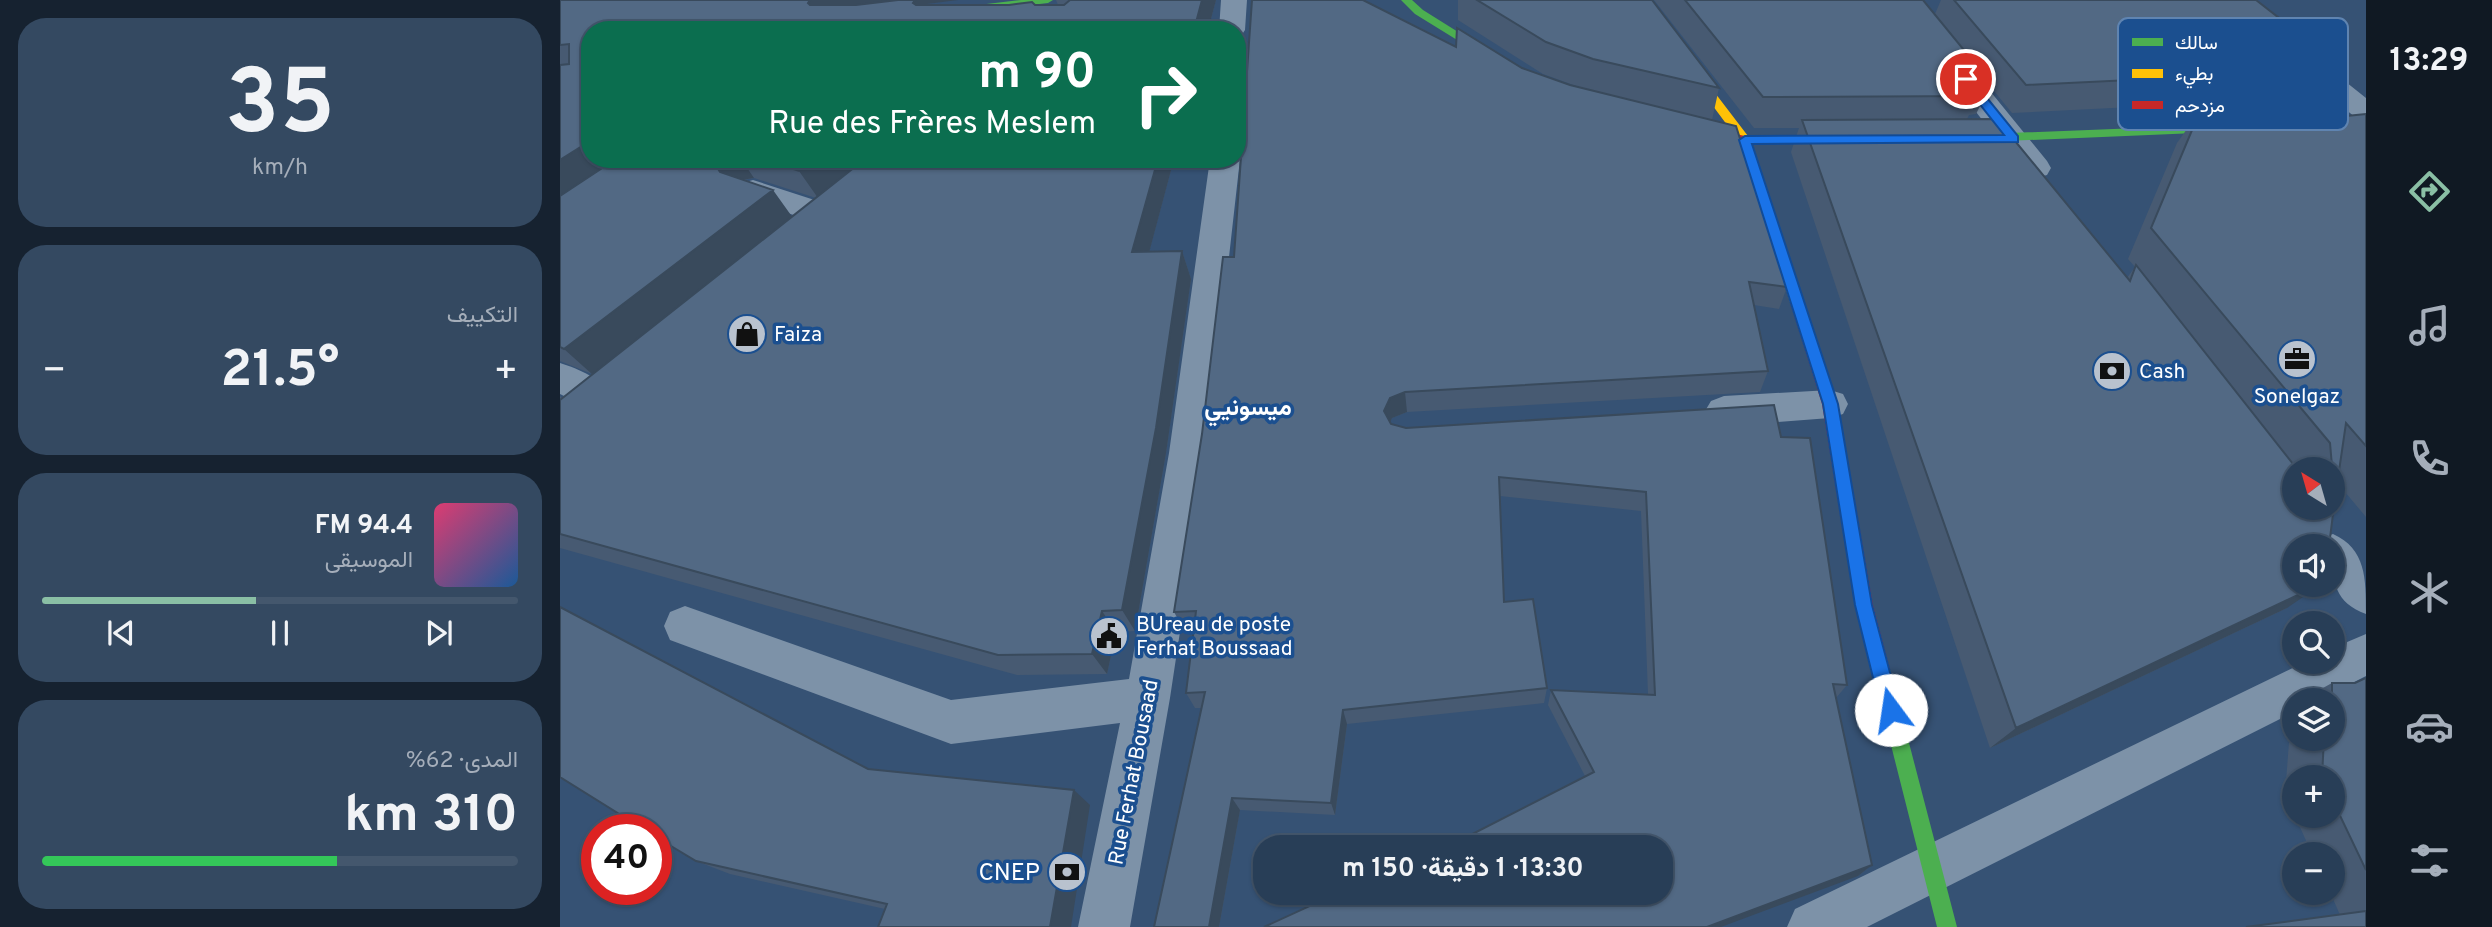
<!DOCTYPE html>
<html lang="ar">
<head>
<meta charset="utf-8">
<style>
  body { margin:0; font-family:Overpass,Vazirmatn,sans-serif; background:#344961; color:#f1f3f6; direction:rtl; height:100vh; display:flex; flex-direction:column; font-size:26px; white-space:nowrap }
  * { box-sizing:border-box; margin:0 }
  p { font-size:23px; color:#a5aeba }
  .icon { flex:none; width:38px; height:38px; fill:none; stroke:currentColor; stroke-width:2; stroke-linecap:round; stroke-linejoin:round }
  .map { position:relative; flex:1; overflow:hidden; direction:ltr }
  .details { display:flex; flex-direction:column; gap:18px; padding:18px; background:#162230; width:560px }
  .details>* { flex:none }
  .banner { position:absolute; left:21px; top:21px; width:665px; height:147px; border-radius:28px; box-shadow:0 2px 5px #0004,0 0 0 2px #44576d; direction:rtl; background:#0b6e4f; color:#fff; overflow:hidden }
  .needle { width:46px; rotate:323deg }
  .controls { position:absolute; left:1722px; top:457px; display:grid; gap:14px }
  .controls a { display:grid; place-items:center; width:63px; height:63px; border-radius:50%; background:#283e57; box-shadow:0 2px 5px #0004,0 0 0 2px #44576d; font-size:35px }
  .speed { position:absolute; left:21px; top:814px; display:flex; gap:14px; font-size:35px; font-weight:700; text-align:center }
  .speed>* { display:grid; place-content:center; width:91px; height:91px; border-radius:50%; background:#283e57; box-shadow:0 2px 5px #0004,0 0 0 2px #44576d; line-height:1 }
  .speed .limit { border:10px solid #d22; background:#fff; color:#111 }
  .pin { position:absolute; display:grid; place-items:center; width:60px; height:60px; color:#fff; margin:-30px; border:4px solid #fff; border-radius:50%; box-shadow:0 2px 7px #0007 }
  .me { position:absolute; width:77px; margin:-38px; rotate:346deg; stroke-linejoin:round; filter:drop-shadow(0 0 5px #0008) }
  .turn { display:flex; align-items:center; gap:24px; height:147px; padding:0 35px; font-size:32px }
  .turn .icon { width:91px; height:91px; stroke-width:2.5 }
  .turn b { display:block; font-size:49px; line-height:60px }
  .big { font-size:52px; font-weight:700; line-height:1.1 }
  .details .card { flex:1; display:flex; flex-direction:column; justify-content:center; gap:10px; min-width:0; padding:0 24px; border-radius:28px; background:#344961 }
  .details .dial { align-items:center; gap:0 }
  .dial b { font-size:91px; line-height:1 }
  .song { display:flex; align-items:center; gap:21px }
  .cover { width:84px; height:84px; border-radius:10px; background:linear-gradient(135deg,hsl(340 70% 55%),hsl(210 70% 35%)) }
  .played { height:7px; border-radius:4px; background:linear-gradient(90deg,#8abfa5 45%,#44576d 45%) }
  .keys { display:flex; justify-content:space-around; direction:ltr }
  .heat { display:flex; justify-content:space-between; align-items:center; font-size:38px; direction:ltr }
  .charge { height:10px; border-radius:5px; background:linear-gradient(90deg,#34c759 62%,#44576d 0) }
  .trip { position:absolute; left:693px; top:835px; width:420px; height:70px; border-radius:28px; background:#283e57; box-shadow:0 2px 5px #0004,0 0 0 2px #44576d; font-weight:700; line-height:70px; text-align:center; direction:rtl }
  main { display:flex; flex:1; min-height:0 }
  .menu { display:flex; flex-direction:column; width:126px; justify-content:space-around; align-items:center; background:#101923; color:#a5aeba }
  .menu .icon { width:49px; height:49px }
  .menu .active { color:#8abfa5 }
  .menu b { font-size:32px; color:#f1f3f6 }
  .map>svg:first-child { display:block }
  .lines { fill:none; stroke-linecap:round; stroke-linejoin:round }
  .street { fill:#7d92a8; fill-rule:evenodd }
  .fast { fill:#4caf50; fill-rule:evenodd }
  .slow { fill:#ffc107; fill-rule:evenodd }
  .jam { fill:#c62828; fill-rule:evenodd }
  .wall { fill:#475a72; fill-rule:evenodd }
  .shaded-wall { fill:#394a5c }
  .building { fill:#526984; stroke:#394a5c; stroke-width:2 }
  .route { fill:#1a73e8; stroke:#114b97; stroke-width:2 }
  .labels { text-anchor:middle; stroke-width:7; stroke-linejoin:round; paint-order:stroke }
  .poi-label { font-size:21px; fill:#fff; stroke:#1b4f8f; text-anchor:start }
  .street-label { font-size:21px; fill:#fff; stroke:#1b4f8f }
  .quarter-label { font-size:24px; font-weight:bold; fill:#fff; stroke:#1b4f8f }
  .near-poi-label { font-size:24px; fill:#fff; stroke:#1b4f8f; text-anchor:end }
  .key { fill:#1b4f8f; stroke:#5f84b1; stroke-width:2 }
  .key-label { font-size:19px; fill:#fff }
</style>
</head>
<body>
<main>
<nav class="menu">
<b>13:29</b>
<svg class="icon active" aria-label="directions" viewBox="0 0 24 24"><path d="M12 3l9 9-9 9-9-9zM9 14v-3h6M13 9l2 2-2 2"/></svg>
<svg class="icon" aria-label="music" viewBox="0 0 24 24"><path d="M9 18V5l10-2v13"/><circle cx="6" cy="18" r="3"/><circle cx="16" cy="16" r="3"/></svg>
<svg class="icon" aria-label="phone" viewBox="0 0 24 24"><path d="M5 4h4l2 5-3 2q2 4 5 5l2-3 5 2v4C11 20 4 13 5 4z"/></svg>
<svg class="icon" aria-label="climate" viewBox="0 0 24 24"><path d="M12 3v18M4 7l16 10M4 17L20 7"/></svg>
<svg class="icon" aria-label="car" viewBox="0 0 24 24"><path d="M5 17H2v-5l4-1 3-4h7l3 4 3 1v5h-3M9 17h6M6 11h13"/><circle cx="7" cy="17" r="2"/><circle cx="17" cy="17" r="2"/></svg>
<svg class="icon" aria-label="filters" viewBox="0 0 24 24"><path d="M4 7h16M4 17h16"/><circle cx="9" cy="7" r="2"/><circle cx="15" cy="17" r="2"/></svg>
</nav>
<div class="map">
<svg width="1806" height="927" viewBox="0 0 1806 927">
  <rect width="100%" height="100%" fill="#365274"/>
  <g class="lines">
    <path class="street" d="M 661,0 L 687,0 L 685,30 L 681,36 L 677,37 L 677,30 L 659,30 Z
      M 1329,0 L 1356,0 L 1487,161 L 1491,168 L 1487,175 L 1476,178 L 1465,175 Z
      M 1654,0 L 1683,0 L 1806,98 L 1806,121 L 1796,118 Z
      M 677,155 L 680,159 L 647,453 L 610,698 L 570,927 L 518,927 L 560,723 L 391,744 L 110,640 L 104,626 L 110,612 L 125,606 L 391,700 L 569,679 L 609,453 L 650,159 L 677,159 Z
      M 193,180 L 273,206 L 278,214 L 273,222 L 262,225 L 182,197 L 177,190 L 182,183 Z
      M 0,363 C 19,369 43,379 52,397 L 47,407 L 34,411 L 0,394 Z
      M 1270,390 L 1283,394 L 1288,404 L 1283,414 L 1270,418 L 1164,426 L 1151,421 L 1145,411 L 1151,401 L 1164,396 Z
      M 1773,534 C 1806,549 1806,578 1806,614 C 1771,601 1773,578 1773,546 L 1755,546 L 1759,539 Z
      M 1806,634 L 1806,676 L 1759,700 L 1734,700 L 1734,712 L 1307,927 L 1227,927 L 1235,909 L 1745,662 L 1773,662 L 1773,648 Z"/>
    <path class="fast" d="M 461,0 L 493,0 L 488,3 L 317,23 L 293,30 L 274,30 L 317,17 Z
      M 841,0 L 852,0 L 863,10 L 946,62 L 936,64 L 855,14 Z
      M 1679,124 L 1685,128 L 1683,131 L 1400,143 L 1394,139 L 1400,135 Z
      M 1321,662 L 1327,664 L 1330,670 L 1397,927 L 1377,927 L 1312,670 L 1315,664 Z"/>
    <path class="slow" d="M 1074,0 L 1084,0 L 1191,140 L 1244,302 L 1242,306 L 1237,307 L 1230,302 L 1179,141 Z"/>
    <path class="jam" d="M 1128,124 L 1185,136 L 1287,136 L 1293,140 L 1287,144 L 1185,144 L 1124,131 L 1122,128 Z
      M 1237,297 L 1244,302 L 1278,404 L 1313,605 L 1330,670 L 1327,676 L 1321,678 L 1315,676 L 1312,670 L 1295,605 L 1262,404 L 1230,302 Z"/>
  </g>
  <path class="wall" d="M 0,0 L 475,5 L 498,5 L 496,0 L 656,0 L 648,30 L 30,30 L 30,159 L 614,159 L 589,252 L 622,251 L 631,279 L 606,453 L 575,631 L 556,632 L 547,674 L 457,675 L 0,548 L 0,396 L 2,398 L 32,374 L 0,361 ZM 194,178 L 256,198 L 232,217 L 184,180 Z
    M 898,0 L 1092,0 L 1159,88 L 1152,120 L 1227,287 L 1219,309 L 1194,305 L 1208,371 L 1200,392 L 847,412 L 832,418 L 830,422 L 831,424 L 846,428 L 1221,437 L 1287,685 L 1276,698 L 1312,865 L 1298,876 L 1101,892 L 1025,776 L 988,705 L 991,690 L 1088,694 L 1081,511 L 940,496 L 944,602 L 987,688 L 984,703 L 787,724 L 775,815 L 680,810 L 659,927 L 642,708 L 635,708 L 626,693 L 634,628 L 623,628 L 614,612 L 674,257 L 896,47 L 962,68 L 1010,85 L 1024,89 L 983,74 L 898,20 Z
    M 1094,0 L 1363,0 L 1375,14 L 1381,0 L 1696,0 L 1772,85 L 1755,106 L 1766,118 L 1806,114 L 1806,517 L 1775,480 L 1773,482 L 1773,469 L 1734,469 L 1727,608 L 1430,748 L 1231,152 L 1239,128 L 1194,128 ZM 1430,86 L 1452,113 L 1633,104 L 1627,119 L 1634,119 L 1617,143 L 1568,259 L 1575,267 L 1567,278 L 1407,119 L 1409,115 L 1416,114 Z
    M 1806,678 L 1806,927 L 1780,915 L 1770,892 L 1773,892 L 1773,854 L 1752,854 L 1735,816 L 1773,816 L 1773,777 L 1734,777 L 1734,815 L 1725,795 L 1731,716 L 1734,714 L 1734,738 L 1773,738 L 1773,700 L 1741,700 L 1772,683 L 1795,683 Z
    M 308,769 L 530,805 L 325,909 L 170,874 L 136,861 Z"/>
  <path class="shaded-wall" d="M 250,0 L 398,0 L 359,5 L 269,21 L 248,3 Z
    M 642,0 L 656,0 L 648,30 L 634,30 Z
    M 30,141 L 30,159 L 69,159 L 0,204 L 0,160 Z
    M 156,159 L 181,159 L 194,178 L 181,180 L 174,190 L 154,162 Z
    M 254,159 L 307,159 L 258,198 L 239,171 Z
    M 598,159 L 614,159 L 582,279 L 572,252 Z
    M 213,190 L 233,218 L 33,375 L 4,349 Z
    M 622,251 L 631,279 L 606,453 L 575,631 L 562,610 Z
    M 845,392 L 847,412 L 832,418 L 826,431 L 824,411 L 830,398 Z
    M 1762,584 L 1727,608 L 1430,748 L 1456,728 Z
    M 542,611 L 556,632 L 547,674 L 532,654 Z
    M 783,710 L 787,724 L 775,815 L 771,803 Z
    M 514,790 L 530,805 L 511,927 L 490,927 Z
    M 672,798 L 680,810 L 659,927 L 649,927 Z
    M 1312,865 L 1298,876 L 1161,927 L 1147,927 Z"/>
  <path class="building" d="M 0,0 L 250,0 L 248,3 L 250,5 L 296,5 L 338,0 L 355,0 L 353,3 L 356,5 L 449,5 L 472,2 L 475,5 L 504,5 L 510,0 L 642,0 L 634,30 L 30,30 L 30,141 L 0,160 L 0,65 L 9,64 L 9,44 L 0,45 Z
    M 692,0 L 803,0 L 896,47 L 897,28 L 962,68 L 1010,85 L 1176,126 L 1227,287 L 1189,282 L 1208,371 L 845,392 L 830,398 L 824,411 L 831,424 L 846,428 L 1214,405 L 1221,437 L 1250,438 L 1287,685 L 1273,684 L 1312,865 L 1147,927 L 704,927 L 780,892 L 1101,892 L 1101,847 L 887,847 L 1034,772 L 991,690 L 1095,695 L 1086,492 L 939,477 L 944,602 L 973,599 L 987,688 L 783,710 L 771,803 L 672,798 L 649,927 L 594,927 L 645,692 L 626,693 L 636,611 L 614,612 L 642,434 L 663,257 L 674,257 Z
    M 917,0 L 1092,0 L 1159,88 L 1033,59 L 986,42 Z
    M 1125,0 L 1363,0 L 1431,83 L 1408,84 L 1418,96 L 1203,97 Z
    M 1394,0 L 1696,0 L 1777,63 L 1772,85 L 1647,91 L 1653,76 L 1466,85 Z
    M 1769,105 L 1766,118 L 1806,114 L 1806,446 L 1786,423 L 1778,478 L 1773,478 L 1770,443 L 1591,228 L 1640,111 Z
    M 1437,119 L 1570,281 L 1576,265 L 1737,469 L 1734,469 L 1734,508 L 1768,508 L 1773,514 L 1769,546 L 1734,546 L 1734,584 L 1761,584 L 1456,728 L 1242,120 Z
    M 56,159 L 156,159 L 154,162 L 160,172 L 213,190 L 4,349 L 0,347 L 0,196 Z
    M 203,159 L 254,159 L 239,171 Z
    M 305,159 L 598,159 L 572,252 L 622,251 L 596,428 L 562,610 L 542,611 L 532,654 L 438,655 L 0,534 L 0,400 Z
    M 0,607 L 308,769 L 514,790 L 490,927 L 318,927 L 327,904 L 136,861 L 96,837 L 96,830 L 85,830 L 0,777 Z
    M 1806,678 L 1806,870 L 1773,801 L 1773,777 L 1762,777 L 1764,738 L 1773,738 L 1773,700 L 1766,700 L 1766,698 L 1772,693 L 1772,683 L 1795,683 Z
    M 1806,911 L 1806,927 L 1686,927 Z"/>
  <path class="route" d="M 1406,76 L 1410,77 L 1458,136 L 1458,142 L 1192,144 L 1278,404 L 1312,605 L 1340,710 L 1337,717 L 1331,720 L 1324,717 L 1321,710 L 1295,605 L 1263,404 L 1179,140 L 1185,136 L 1444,135 L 1400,79 Z"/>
  <defs>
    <symbol id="shop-disc" viewBox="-11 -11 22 22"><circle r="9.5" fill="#b9c2ce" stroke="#1b4f8f"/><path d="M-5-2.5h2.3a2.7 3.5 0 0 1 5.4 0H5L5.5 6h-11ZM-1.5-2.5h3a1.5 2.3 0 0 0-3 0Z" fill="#111"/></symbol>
    <symbol id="office-disc" viewBox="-11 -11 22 22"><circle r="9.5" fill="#b9c2ce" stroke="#1b4f8f"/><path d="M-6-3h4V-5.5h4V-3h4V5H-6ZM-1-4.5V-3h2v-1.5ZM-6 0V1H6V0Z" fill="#111"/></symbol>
    <symbol id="bank-disc" viewBox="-11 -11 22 22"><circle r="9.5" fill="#b9c2ce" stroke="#1b4f8f"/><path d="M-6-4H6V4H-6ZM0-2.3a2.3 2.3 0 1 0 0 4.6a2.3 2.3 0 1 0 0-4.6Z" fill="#111"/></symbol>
    <symbol id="civic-disc" viewBox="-11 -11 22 22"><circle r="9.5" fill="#b9c2ce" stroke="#1b4f8f"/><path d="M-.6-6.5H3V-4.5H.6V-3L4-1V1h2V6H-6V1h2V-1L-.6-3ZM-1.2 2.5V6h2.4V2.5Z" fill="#111"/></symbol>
  </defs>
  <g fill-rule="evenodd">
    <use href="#shop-disc" x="165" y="312" width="44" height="44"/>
    <use href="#office-disc" x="1715" y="337" width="44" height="44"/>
    <use href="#bank-disc" x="1530" y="349" width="44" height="44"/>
    <use href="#civic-disc" x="527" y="614" width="44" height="44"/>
    <use href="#bank-disc" x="485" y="850" width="44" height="44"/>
  </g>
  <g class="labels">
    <g class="poi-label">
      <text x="214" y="341">Faiza</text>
      <text x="1579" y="378">Cash</text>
      <text x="1737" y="403" text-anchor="middle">Sonelgaz</text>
      <text x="576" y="631">BUreau de poste<tspan x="576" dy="24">Ferhat Boussaad</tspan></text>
    </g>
    <g class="street-label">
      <text transform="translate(573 772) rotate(-79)" y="7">Rue Ferhat Bousaad</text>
    </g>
    <g class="quarter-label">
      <text x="688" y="415">ميسونيي</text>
    </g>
    <g class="near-poi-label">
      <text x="480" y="880">CNEP</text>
    </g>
  </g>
  <rect x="1558" y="18" width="230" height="112" rx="10" class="key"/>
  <rect x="1572" y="38" width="31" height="8" fill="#4caf50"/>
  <rect x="1572" y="69" width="31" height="9" fill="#ffc107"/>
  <rect x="1572" y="101" width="31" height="8" fill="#c62828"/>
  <g class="key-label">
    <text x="1615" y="49">سالك</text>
    <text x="1615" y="80">بطيء</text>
    <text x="1615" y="112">مزدحم</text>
  </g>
</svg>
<div class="controls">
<a><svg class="needle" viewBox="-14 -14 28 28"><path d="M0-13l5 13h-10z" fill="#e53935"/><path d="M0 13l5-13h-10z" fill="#a5aeba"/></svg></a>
<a><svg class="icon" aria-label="sound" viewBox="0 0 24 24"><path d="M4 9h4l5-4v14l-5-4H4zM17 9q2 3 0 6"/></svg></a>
<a><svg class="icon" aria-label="search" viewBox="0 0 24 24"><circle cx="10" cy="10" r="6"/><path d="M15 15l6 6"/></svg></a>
<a><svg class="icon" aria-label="layers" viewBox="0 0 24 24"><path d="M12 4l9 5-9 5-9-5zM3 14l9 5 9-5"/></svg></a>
<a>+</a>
<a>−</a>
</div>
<div class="speed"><div class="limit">40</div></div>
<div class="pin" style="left:1406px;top:79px;background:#d93025"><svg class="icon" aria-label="arrive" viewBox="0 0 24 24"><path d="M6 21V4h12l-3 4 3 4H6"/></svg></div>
<svg class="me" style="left:1331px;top:710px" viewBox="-20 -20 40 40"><circle r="19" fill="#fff"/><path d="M0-13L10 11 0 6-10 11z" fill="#1a73e8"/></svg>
<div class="trip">13:30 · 1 دقيقة · 150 m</div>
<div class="banner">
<div class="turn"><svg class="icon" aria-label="right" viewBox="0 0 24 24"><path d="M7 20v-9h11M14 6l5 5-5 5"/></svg><div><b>90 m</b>Rue des Frères Meslem</div></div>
</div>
</div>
<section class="details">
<div class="card dial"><b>35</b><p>km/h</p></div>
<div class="card"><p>التكييف</p>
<div class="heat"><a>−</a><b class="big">21.5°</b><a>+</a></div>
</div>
<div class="card">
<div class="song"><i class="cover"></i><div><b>94.4 FM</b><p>الموسيقى</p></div></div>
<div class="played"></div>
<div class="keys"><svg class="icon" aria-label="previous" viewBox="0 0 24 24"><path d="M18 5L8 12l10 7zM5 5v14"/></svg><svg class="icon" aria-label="pause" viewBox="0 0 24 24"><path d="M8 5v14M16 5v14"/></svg><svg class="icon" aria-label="next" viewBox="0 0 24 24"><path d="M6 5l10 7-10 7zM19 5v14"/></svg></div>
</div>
<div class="card"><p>المدى · 62%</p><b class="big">310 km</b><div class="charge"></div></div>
</section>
</main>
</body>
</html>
